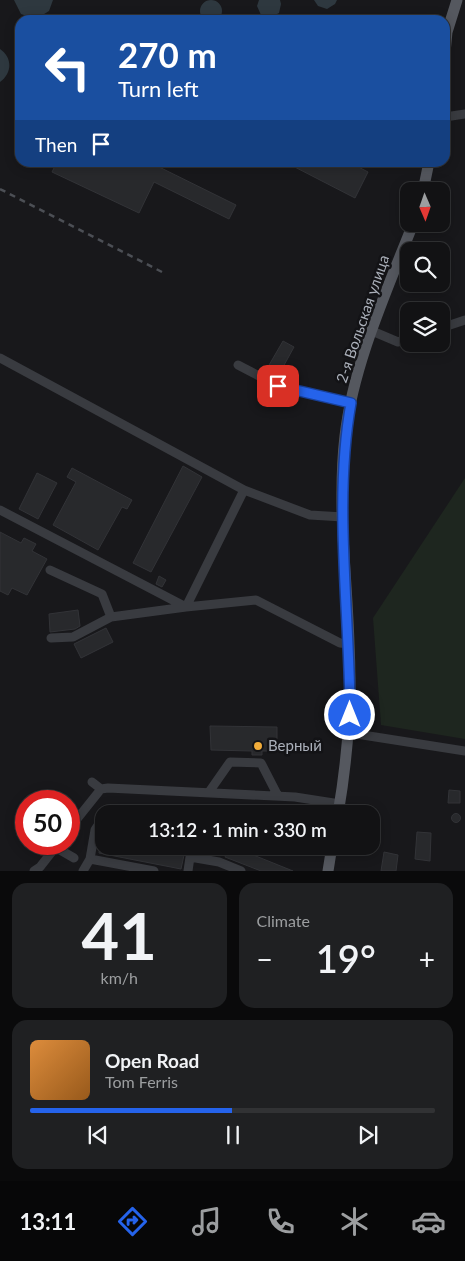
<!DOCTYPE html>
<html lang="en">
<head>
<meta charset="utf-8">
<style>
  body { margin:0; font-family:Lato,sans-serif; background:#1f2022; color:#f1f3f6; height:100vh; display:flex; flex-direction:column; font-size:19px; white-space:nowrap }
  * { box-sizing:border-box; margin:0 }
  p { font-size:16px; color:#9c9ea0 }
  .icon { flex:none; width:28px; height:28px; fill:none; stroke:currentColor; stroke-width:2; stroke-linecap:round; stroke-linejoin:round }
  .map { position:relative; height:871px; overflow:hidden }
  .panel { display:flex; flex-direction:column; gap:12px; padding:12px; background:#0a0a0b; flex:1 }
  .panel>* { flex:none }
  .top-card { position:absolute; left:15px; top:15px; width:435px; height:152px; border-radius:15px; box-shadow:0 2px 12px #0003,0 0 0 1px #313234; background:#1a4fa0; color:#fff; overflow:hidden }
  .needle { width:32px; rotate:178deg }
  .buttons { position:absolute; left:400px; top:182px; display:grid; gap:10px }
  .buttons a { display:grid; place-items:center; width:50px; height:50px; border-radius:10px; background:#121214; box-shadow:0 2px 12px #0003,0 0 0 1px #313234; font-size:25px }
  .speed { position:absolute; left:15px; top:790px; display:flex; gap:10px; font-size:25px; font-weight:700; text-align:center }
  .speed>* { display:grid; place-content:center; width:65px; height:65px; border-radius:50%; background:#121214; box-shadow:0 2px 12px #0003,0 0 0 1px #313234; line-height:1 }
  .speed .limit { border:8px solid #d22; background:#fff; color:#111 }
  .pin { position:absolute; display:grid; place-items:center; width:42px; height:42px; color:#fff; margin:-21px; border-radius:10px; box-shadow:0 2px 8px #0006 }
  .me { position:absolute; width:55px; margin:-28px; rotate:0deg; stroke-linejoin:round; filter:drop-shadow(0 0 4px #0008) }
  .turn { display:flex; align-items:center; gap:18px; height:105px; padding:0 20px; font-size:22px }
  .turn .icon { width:65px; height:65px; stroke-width:2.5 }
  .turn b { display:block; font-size:35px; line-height:42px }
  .then { display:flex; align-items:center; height:48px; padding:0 20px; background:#0003; gap:10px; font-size:19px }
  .big { font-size:38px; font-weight:600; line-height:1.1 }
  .panel .card { flex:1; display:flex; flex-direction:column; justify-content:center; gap:8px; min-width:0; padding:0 18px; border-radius:15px; background:#1f2022 }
  .panel .dial { align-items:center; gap:0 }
  .dial b { font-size:65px; line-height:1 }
  .song { display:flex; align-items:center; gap:15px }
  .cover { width:60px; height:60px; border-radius:8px; background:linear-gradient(135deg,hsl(30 70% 55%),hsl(30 70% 35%)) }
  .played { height:5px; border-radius:2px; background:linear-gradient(90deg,#2563eb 50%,#313234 50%) }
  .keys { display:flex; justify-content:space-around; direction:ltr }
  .heat { display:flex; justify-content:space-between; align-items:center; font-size:28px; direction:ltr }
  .panel .tiles { flex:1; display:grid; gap:12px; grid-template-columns:1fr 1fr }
  .card:last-child { grid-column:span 2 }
  .trip { position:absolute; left:95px; top:805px; width:285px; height:50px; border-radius:15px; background:#121214; box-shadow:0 2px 12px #0003,0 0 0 1px #313234; font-weight:600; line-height:50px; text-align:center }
  .dock { display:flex; height:80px; justify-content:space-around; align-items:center; background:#070708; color:#9c9ea0 }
  .dock .icon { width:35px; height:35px }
  .dock .active { color:#2563eb }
  .dock b { font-size:22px; color:#f1f3f6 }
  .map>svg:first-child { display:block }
  .green { fill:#1e261f }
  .water { fill:#2e383f }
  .building { fill:#28292c; stroke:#323337 }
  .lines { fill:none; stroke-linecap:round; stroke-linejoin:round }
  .minor { stroke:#393b40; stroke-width:9 }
  .major { stroke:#55585f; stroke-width:11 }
  .rail { stroke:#4c4f55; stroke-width:2.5; stroke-dasharray:6 5; stroke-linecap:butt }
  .route-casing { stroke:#184099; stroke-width:12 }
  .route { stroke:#2563eb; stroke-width:9 }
  .poi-dot { fill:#f1ac3a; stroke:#131316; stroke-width:2 }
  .labels { text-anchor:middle; stroke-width:5; stroke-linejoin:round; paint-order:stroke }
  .street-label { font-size:15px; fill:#abb0ba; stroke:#131316 }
  .poi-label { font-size:15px; fill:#abb0ba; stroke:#131316; text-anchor:start }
</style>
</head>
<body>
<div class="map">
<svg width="465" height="871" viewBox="0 0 465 871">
  <rect width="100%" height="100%" fill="#18181b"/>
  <path class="green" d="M 465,478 L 465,739 L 381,725 L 373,618 Z"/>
  <path class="water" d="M200 11a11 11 0 1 1 22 0a11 11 0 1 1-22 0Z
    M 14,0 L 53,0 L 49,11 L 36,19 L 21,14 Z
    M 259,0 L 280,0 L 281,4 L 279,13 L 271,17 L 261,15 L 257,6 Z
    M 314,0 L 337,0 L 335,4 L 327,9 L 318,6 Z
    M 0,49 C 13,58 12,73 0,82 Z"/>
  <path class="building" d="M 57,162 L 149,162 L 236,205 L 229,219 L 154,182 L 139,213 L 52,172 Z
    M 285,162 L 349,162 L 368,172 L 355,198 Z
    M 283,341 L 294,347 L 277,378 L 265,372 Z
    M 183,466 L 202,477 L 151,572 L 133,563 Z
    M 72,468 L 132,500 L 127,509 L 122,507 L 98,550 L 53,525 L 76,482 L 67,477 Z
    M 37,473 L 57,483 L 38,519 L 19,509 Z
    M 0,532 L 21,543 L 24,538 L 36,544 L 32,551 L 47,559 L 27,595 L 12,588 L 8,595 L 0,591 Z
    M 159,576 L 166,580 L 162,587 L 156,584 Z
    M 78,610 L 80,626 L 75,629 L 50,632 L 49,614 Z
    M 106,628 L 113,642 L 81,658 L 74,644 Z
    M 210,726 L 277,727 L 277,751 L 262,751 L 262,755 L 252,755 L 252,751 L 211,750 Z
    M 449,790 L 460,791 L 460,803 L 448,803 Z
    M451.5 818a4.5 4.5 0 1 1 9 0a4.5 4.5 0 1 1-9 0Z
    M 417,832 L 431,833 L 430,861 L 415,859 Z
    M 100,846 L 186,846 L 181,869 L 99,853 Z
    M 229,846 L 231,846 L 293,871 L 261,871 L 225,857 Z
    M 384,852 L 398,855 L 396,871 L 381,871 Z"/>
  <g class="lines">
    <path class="minor" d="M 445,117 L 465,114
      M 441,328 L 465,320
      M 372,331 L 398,342 L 409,338
      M 0,358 L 244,490 L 310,515 L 343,517
      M 238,365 L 278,386 L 351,403
      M 0,510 L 186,607 L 256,600 L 340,643 L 349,644
      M 50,570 L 102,594 L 111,617
      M 51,638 L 73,637 L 111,617 L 186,607 L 244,490
      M 350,733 L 465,751
      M 92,782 L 101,789
      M 209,792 L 230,762 L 261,763 L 278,796
      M 69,829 L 101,789 L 108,788 L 295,797 L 340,804
      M 55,847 L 74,858
      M 90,859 L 154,871
      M 34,871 L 40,867 L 58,844
      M 83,871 L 90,859 L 95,830 L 104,816
      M 188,871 L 190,857 L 219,862 L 241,871"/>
    <path class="major" d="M 445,53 L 447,32 L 457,0
      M 423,191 L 429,162
      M 338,814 C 348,756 352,703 349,644 C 347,576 337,505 345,436 C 353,365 387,290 413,224
      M 328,871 L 332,846"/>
    <path class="rail" d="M 0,189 L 162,272"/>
  </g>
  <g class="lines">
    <defs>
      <path id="route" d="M 278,386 L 351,403 C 333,503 350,613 350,715"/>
    </defs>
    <use href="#route" class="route-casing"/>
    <use href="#route" class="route"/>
  </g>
  <circle class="poi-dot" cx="258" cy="746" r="5"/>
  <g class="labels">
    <g class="street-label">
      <text transform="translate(363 319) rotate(-71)" y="5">2-я Вольская улица</text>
    </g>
    <g class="poi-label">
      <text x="268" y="751">Верный</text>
    </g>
  </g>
</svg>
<div class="buttons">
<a><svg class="needle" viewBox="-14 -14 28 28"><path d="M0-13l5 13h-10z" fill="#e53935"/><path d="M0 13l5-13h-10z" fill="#9c9ea0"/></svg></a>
<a><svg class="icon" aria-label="search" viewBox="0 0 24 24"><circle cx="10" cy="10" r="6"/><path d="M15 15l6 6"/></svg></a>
<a><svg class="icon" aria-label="layers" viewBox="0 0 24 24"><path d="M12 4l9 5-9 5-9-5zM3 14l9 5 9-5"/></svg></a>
</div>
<div class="speed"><div class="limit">50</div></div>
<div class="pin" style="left:278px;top:386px;background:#d93025"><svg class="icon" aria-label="arrive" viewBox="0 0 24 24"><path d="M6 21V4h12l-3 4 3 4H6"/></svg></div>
<svg class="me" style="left:350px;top:715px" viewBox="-20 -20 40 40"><circle r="17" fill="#2563eb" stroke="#fff" stroke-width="3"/><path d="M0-11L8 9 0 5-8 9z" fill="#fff"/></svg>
<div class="trip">13:12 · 1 min · 330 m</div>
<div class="top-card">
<div class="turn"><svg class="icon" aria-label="left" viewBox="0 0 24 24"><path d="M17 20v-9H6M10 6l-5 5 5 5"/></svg><div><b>270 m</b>Turn left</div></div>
<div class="then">Then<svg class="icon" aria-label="arrive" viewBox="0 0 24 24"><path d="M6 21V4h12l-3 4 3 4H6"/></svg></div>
</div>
</div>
<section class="panel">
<div class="tiles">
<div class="card dial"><b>41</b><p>km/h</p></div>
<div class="card"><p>Climate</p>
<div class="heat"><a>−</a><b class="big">19°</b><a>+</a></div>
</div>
<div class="card">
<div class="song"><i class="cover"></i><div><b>Open Road</b><p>Tom Ferris</p></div></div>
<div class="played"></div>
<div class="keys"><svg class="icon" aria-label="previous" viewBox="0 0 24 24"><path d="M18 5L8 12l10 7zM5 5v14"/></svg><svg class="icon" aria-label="pause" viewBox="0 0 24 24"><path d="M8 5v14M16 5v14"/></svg><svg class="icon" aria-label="next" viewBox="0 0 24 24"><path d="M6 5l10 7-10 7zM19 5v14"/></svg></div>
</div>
</div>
</section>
<nav class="dock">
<b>13:11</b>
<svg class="icon active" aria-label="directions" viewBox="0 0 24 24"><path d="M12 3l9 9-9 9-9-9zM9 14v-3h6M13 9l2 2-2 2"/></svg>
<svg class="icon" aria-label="music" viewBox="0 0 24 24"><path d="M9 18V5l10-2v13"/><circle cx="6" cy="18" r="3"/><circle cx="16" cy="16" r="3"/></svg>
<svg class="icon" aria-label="phone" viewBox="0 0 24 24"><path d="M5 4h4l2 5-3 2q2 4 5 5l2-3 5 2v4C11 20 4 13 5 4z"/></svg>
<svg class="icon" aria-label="climate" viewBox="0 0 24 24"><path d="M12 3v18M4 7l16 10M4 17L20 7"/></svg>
<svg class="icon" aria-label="car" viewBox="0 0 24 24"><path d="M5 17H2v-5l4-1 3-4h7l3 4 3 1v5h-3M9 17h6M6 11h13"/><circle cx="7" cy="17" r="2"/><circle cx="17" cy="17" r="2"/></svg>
</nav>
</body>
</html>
